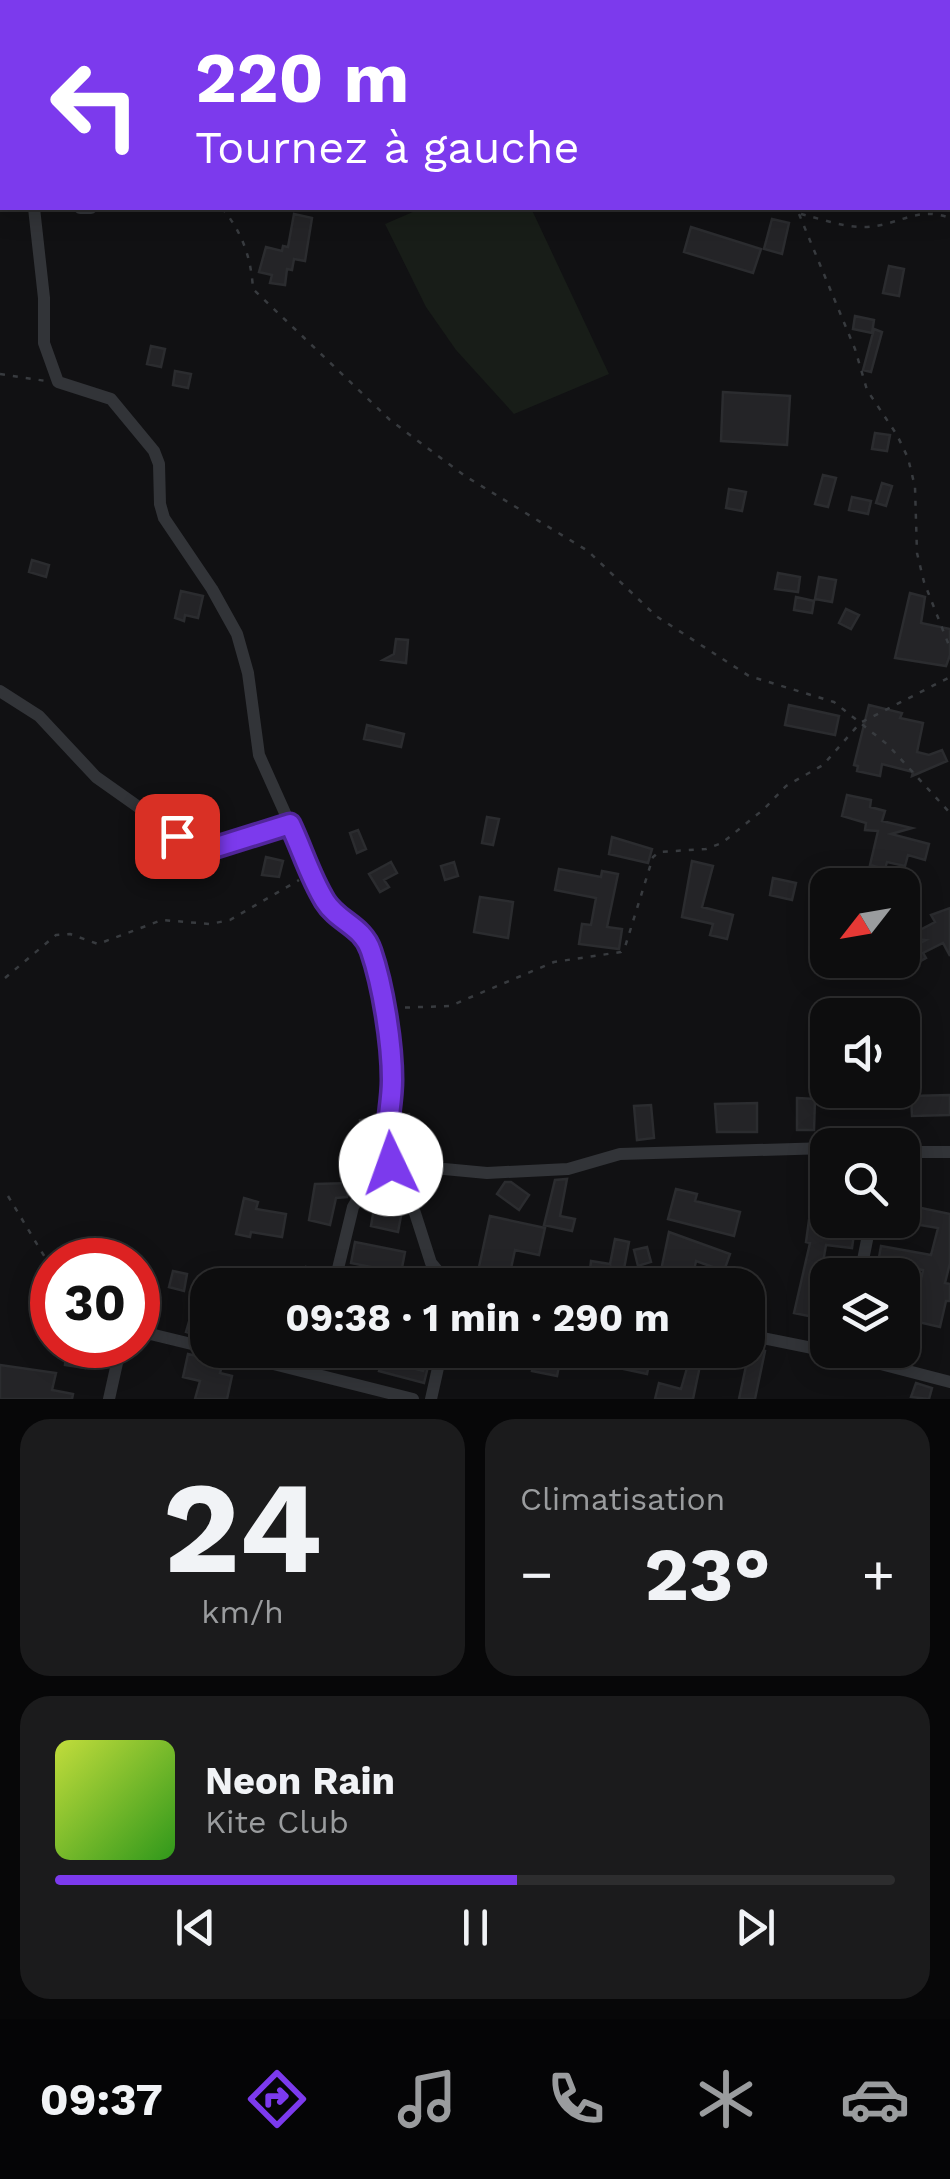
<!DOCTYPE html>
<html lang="fr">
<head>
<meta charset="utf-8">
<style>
  body { margin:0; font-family:"Work Sans",sans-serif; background:#1b1b1c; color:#f1f3f6; height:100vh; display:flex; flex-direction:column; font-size:38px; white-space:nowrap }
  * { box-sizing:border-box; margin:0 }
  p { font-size:32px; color:#9a9c9e }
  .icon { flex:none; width:55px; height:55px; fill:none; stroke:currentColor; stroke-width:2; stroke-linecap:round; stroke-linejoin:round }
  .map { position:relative; height:1399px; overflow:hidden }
  .sheet { display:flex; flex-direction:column; gap:20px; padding:20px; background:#070708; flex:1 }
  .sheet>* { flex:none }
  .banner { position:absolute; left:0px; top:0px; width:950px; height:210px; box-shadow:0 5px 25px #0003,0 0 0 2px #2d2d2e; background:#7c3aed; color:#fff; overflow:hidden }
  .needle { width:65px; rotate:239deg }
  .buttons { position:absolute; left:810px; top:868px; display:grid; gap:20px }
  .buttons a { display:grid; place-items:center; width:110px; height:110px; border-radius:20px; background:#0d0d0e; box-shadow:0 5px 25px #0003,0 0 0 2px #2d2d2e; font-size:50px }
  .speed { position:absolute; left:30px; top:1238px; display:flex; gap:20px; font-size:50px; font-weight:700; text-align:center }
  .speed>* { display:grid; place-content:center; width:130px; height:130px; border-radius:50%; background:#0d0d0e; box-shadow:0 5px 25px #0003,0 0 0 2px #2d2d2e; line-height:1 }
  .speed .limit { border:15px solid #d22; background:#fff; color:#111 }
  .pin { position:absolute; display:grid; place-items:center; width:85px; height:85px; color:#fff; margin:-42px; border-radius:20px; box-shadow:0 5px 15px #0006 }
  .me { position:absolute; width:110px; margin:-55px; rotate:357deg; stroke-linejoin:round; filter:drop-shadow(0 0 8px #0008) }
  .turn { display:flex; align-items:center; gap:35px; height:210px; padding:0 30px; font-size:45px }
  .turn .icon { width:130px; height:130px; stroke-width:2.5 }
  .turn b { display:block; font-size:70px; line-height:85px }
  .big { font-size:75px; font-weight:700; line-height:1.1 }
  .sheet .tile { flex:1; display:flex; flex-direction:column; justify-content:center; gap:15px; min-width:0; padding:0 35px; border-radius:30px; background:#1b1b1c }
  .sheet .dial { align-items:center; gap:0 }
  .dial b { font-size:130px; line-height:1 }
  .song { display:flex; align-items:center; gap:30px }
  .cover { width:120px; height:120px; border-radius:15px; background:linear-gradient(135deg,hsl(70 70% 55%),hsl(110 70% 35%)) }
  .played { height:10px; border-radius:5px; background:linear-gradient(90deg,#7c3aed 55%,#2d2d2e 55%) }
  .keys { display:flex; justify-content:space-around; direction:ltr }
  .heat { display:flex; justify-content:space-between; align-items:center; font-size:55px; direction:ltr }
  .sheet .tiles { flex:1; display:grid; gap:20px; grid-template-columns:1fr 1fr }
  .tile:last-child { grid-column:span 2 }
  .trip { position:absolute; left:190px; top:1268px; width:575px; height:100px; border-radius:30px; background:#0d0d0e; box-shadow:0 5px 25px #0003,0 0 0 2px #2d2d2e; font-weight:700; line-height:100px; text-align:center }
  .dock { display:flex; height:160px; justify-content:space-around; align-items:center; background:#050506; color:#9a9c9e }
  .dock .icon { width:70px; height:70px }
  .dock .active { color:#7c3aed }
  .dock b { font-size:45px; color:#f1f3f6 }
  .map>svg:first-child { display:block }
  .green { fill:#181d18 }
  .building { fill:#242427; stroke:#2b2c2f; stroke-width:2.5 }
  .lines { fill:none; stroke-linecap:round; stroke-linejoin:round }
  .path { stroke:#383b3f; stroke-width:2.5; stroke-dasharray:5 8; stroke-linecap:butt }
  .street { stroke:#323438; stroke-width:12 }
  .route-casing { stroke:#51269a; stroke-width:25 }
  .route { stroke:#7c3aed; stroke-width:18 }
</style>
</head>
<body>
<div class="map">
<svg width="950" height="1399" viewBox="0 0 950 1399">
  <rect width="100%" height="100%" fill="#111113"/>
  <path class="green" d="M 422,208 L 531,208 L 609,374 L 514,414 L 456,350 L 426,307 L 385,224 Z"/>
  <path class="building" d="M 294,214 L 312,218 L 305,261 L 294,259 L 292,270 L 287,269 L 285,285 L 270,283 L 272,275 L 259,272 L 266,247 L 282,251 L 283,246 L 288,247 Z
    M 772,219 L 789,223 L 782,254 L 764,249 Z
    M 691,227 L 761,249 L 753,273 L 684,252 Z
    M 889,266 L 904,269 L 899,296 L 883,293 Z
    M 855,316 L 874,320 L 872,333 L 853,329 Z
    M 874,329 L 882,332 L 871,372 L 863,370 Z
    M 151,346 L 165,349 L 161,367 L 147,364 Z
    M 175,371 L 191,374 L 188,388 L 173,385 Z
    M 723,392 L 790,396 L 787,445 L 721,441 Z
    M 875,433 L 890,435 L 887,451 L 872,449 Z
    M 823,475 L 836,478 L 828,507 L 815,504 Z
    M 882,483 L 892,486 L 886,506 L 876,503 Z
    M 729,489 L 746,492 L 742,511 L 726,508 Z
    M 852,497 L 871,501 L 868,514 L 849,510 Z
    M 32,560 L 49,565 L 46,577 L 29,572 Z
    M 778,573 L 800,577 L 798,592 L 775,589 Z
    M 819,577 L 836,580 L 832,602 L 815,599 Z
    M 181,591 L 203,596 L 198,618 L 185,615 L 184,621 L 175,618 Z
    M 910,593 L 925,597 L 921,623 L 950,629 L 950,655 L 946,666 L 895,658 Z
    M 796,597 L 814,601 L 812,613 L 794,610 Z
    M 846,609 L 859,615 L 851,629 L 839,623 Z
    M 396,639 L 408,640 L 406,663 L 383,660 L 394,654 Z
    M 789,705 L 839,716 L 835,735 L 785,725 Z
    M 869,705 L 902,713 L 900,718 L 923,723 L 917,752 L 929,755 L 942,750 L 947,761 L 912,776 L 913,772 L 882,764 L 880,776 L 857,771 L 858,766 L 854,765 Z
    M 367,725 L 404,734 L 401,747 L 364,739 Z
    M 847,795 L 871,800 L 870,807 L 885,811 L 882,821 L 912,828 L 891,834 L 929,844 L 925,860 L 908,855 L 905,866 L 887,862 L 885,869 L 870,865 L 878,831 L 865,830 L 866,823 L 842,816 Z
    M 487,817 L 499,819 L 493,845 L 482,843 Z
    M 358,830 L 366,849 L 357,853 L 350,833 Z
    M 612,837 L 652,849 L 648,863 L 609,854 Z
    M 266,857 L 283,861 L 279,877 L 262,875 Z
    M 692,861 L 713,866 L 702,907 L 733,915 L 727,939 L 710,935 L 713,924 L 682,917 Z
    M 391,862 L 397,873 L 384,880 L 389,887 L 380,892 L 369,874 Z
    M 454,862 L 458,876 L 445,880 L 441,866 Z
    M 559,869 L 601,877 L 602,871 L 618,874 L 607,927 L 622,929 L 619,949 L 579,944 L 582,924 L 591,925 L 596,898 L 555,890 Z
    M 773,878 L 796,883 L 792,900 L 770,895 Z
    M 480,897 L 513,902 L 508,938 L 474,932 Z
    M 950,908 L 950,956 L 943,943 L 923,953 L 926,958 L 915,964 L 907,950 L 926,940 L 905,938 L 935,922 L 931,915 Z
    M 950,1095 L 950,1115 L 912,1116 L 911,1096 Z
    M 797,1098 L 815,1099 L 814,1130 L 797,1130 Z
    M 757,1103 L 757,1132 L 717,1132 L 715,1104 Z
    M 651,1105 L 654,1138 L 637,1140 L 634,1106 Z
    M 409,1114 L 413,1147 L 402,1150 L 398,1115 Z
    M 378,1118 L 376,1143 L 363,1144 L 360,1120 Z
    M 567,1179 L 560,1216 L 575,1219 L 572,1231 L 544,1225 L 555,1180 Z
    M 505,1182 L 511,1182 L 529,1195 L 519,1210 L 497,1194 Z
    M 351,1183 L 347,1197 L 336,1198 L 330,1225 L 309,1220 L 315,1184 Z
    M 676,1189 L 697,1194 L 695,1201 L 740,1212 L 734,1236 L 668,1219 Z
    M 818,1195 L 828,1197 L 828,1220 L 856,1220 L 852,1248 L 826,1245 L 820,1280 L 828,1282 L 828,1320 L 794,1313 L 810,1243 L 806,1242 L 809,1220 L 812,1220 Z
    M 244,1198 L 258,1202 L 256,1209 L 286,1214 L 282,1237 L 251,1232 L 250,1237 L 236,1234 Z
    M 902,1204 L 950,1214 L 950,1263 L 945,1283 L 950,1284 L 950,1301 L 946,1301 L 940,1327 L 914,1321 L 907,1355 L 902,1355 L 902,1306 L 915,1308 L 923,1270 L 896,1265 L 895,1272 L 877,1269 L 881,1246 L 931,1255 L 938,1228 L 902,1222 Z
    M 374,1208 L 401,1216 L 398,1232 L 371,1226 Z
    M 490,1216 L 545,1228 L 539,1255 L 515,1250 L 510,1273 L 479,1267 Z
    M 669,1232 L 730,1254 L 724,1271 L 696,1261 L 691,1285 L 658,1285 Z
    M 615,1239 L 629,1242 L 621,1285 L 606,1285 L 610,1267 L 589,1280 L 591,1261 L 610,1264 Z
    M 355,1242 L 405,1252 L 401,1273 L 351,1263 Z
    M 647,1247 L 651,1262 L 638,1266 L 634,1250 Z
    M 306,1267 L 324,1272 L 320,1285 L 301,1285 Z
    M 173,1271 L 187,1274 L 184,1291 L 169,1287 Z
    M 199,1288 L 208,1290 L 208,1306 L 199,1336 L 186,1332 Z
    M 67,1345 L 87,1345 L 85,1368 L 65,1365 Z
    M 750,1347 L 765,1351 L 755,1399 L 739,1399 Z
    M 385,1350 L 396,1350 L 393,1363 L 423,1371 L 428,1350 L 432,1350 L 424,1383 L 379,1371 Z
    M 624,1350 L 652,1350 L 647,1374 L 619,1368 Z
    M 674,1350 L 686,1350 L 702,1356 L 693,1399 L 655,1399 L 659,1383 L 681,1389 L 687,1368 L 672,1366 Z
    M 188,1354 L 223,1362 L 220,1373 L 232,1376 L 227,1399 L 195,1399 L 200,1381 L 183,1377 Z
    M 535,1357 L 560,1361 L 557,1376 L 532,1371 Z
    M 0,1365 L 56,1373 L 52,1390 L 73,1394 L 72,1399 L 0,1399 Z
    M 916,1383 L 932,1388 L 929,1399 L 911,1397 Z"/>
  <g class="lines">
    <path class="path" d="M 222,208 C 242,232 251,257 253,289 L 390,420 L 465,476 L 588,551 L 656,616 L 749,676 L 834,702 L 888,745 L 950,813
      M 799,214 L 855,349 L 867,390 L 897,435 L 908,458 L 915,487 L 917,553 L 924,582 L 950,648
      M 801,214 C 821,219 843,227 864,227 C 897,227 916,205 950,218
      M 0,374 L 46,381
      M 5,978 L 56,935 L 70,934 L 98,944 L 162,920 L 210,924 L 230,920 L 299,880
      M 392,1008 L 450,1006 L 554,962 L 621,952 L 625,947 L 653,857 L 659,852 L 706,849 L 722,843 L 764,809 L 786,786 L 823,765 L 860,723 L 950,677
      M 8,1196 L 52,1269"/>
    <path class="street" d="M 18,0 L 19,2
      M 405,0 L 417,2
      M 746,0 L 747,2
      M 667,2 L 668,0
      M 858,2 L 864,0
      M 948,55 L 950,54
      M 2,71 L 2,88
      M 948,119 L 950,119
      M 34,208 L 44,298 L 44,343 L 58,382 L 111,399 L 154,451 L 159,464 L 160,504 L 164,518 L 212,589 L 237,634 L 248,673 L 259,755 L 324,900 C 339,920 361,928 371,951 L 391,1065 L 386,1150 L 392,1169 L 415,1213 L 431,1263 L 442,1276 L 458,1283 L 494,1285
      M 80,208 L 91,208
      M 0,691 L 39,716 L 96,777 L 195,847 L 207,850 L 290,824
      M 902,1152 L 950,1152
      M 391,1164 L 487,1173 L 568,1169 L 620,1154 L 828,1148
      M 860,1275 L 871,1220
      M 334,1285 L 353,1207 L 386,1150
      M 138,1331 L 208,1348
      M 748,1335 L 842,1354 L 950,1382
      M 218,1350 L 413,1399
      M 315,1372 L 320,1350
      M 109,1399 L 121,1345
      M 431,1399 L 442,1350"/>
  </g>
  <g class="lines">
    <defs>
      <path id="route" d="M 177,836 L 207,850 L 290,824 C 302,849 310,877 325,901 C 338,922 363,926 371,951 C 383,986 392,1043 392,1080 C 392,1110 382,1136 391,1164"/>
    </defs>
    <use href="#route" class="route-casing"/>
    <use href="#route" class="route"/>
  </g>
</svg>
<div class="buttons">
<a><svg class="needle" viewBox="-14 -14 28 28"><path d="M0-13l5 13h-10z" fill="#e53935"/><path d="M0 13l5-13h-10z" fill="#9a9c9e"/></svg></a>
<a><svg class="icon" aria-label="sound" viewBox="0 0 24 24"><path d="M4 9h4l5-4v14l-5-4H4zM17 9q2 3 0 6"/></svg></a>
<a><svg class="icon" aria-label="search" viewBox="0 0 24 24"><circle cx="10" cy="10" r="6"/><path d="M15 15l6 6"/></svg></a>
<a><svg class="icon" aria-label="layers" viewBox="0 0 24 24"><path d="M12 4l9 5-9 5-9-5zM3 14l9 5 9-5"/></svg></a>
</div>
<div class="speed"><div class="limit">30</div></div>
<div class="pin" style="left:177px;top:836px;background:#d93025"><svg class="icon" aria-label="arrive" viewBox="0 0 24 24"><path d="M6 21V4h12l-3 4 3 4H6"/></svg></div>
<svg class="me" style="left:391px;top:1164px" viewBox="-20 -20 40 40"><circle r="19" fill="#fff"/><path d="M0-13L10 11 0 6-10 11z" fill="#7c3aed"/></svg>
<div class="trip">09:38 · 1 min · 290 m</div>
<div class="banner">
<div class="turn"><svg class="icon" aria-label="left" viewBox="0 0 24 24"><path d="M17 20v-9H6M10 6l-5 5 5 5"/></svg><div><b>220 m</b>Tournez à gauche</div></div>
</div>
</div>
<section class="sheet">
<div class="tiles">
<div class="tile dial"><b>24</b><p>km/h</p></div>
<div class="tile"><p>Climatisation</p>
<div class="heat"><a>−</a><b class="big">23°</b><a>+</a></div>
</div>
<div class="tile">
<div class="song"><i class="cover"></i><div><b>Neon Rain</b><p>Kite Club</p></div></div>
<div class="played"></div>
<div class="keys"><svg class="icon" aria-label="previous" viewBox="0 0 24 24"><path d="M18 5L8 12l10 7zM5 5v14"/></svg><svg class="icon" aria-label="pause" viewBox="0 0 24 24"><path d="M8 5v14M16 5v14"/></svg><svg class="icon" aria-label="next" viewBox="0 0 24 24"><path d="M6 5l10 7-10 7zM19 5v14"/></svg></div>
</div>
</div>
</section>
<nav class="dock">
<b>09:37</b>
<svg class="icon active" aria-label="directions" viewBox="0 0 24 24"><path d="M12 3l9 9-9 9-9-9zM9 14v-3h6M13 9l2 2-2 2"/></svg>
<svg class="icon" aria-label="music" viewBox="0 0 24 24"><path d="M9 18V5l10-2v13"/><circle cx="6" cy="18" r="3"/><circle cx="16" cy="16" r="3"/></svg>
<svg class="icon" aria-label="phone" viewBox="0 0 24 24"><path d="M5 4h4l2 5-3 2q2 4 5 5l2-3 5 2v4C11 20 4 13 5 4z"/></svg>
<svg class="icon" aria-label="climate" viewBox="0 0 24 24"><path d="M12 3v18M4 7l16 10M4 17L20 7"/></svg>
<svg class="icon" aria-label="car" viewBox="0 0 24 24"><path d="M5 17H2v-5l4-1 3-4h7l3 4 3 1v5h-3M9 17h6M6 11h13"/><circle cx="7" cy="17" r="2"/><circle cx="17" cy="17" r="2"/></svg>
</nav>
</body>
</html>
